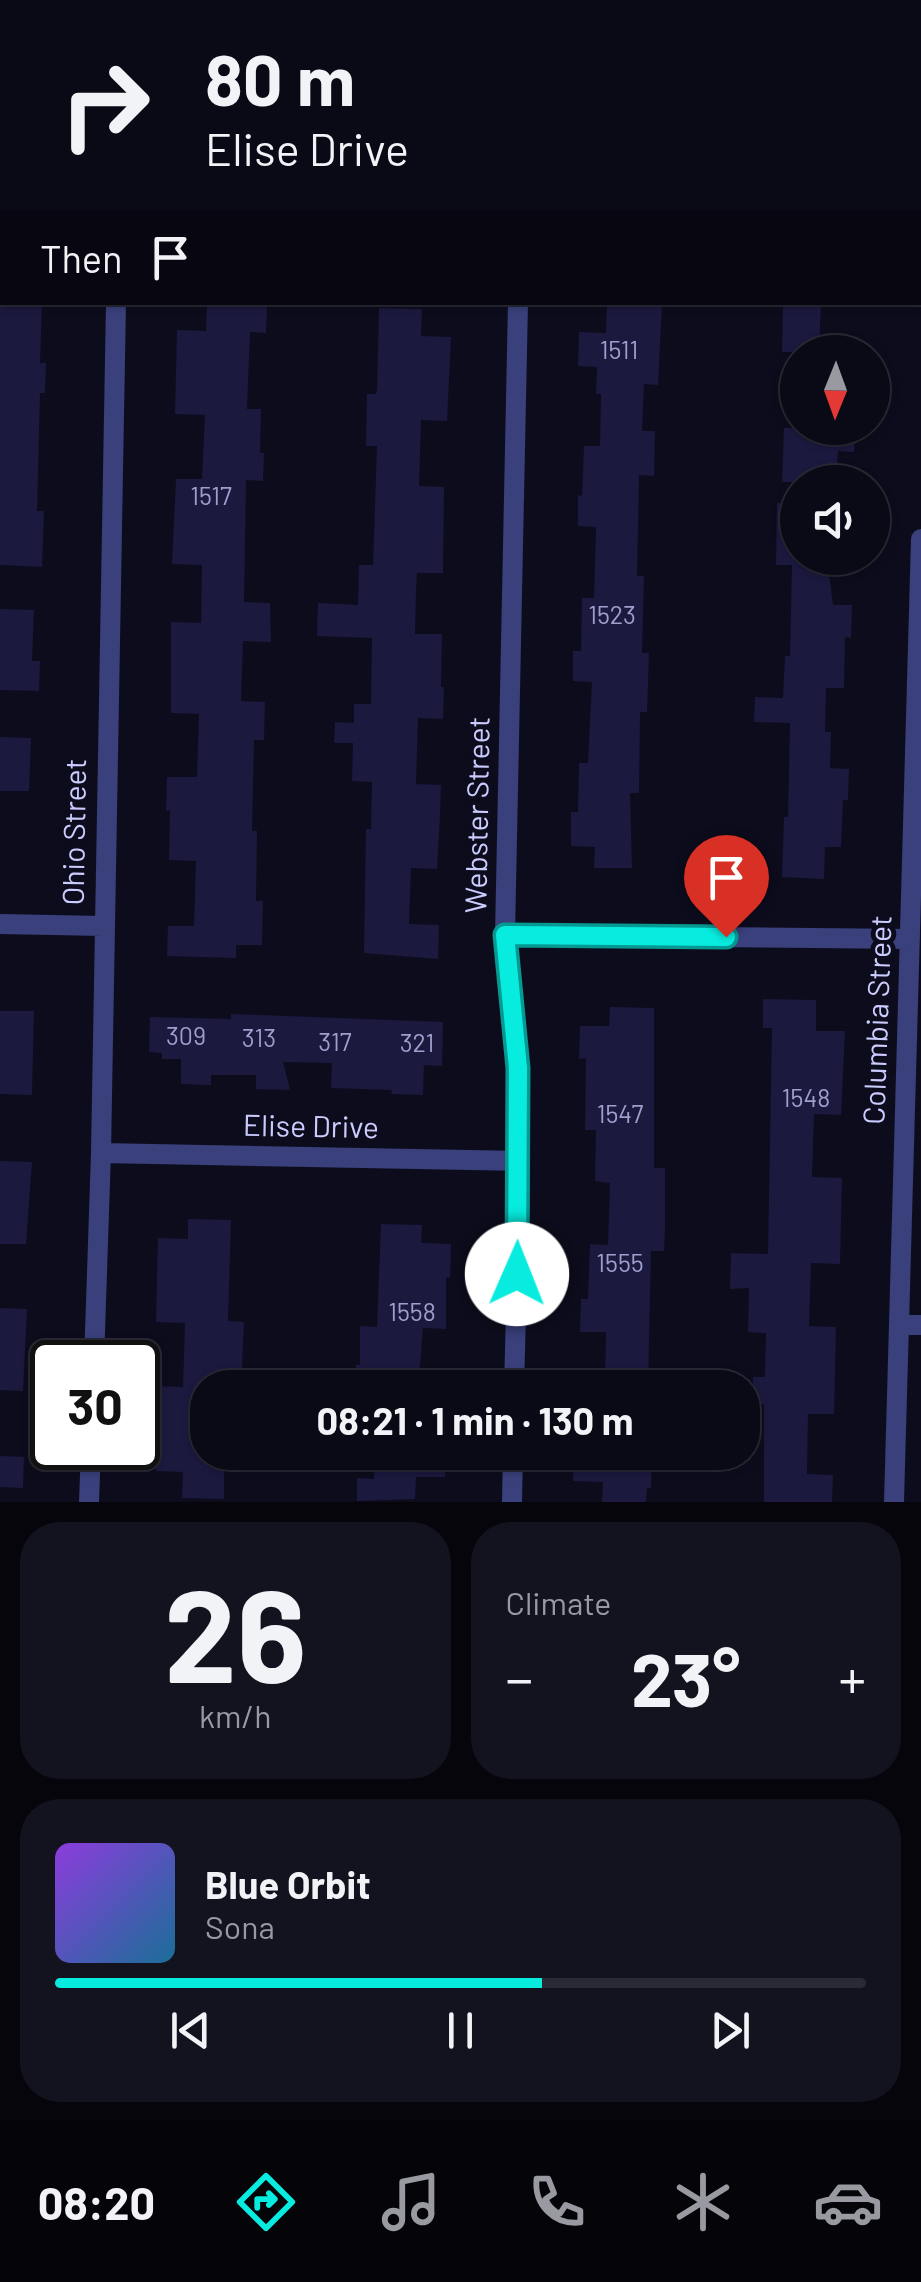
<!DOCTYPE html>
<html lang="en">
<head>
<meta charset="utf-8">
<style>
  body { margin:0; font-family:Barlow,sans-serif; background:#13121f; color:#f1f3f6; height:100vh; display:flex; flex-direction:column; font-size:38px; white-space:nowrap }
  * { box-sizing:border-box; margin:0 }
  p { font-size:32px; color:#999aa1 }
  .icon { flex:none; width:55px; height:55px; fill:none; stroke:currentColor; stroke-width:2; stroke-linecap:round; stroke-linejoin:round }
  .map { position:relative; height:1502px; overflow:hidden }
  .panel { display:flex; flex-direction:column; gap:20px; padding:20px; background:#06050c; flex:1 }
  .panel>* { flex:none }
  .guide { position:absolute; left:0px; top:0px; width:922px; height:305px; box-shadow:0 2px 8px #0004,0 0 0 2px #2a2a35; background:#0a0916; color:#f1f3f6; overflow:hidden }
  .needle { width:65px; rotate:181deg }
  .buttons { position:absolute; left:780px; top:335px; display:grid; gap:20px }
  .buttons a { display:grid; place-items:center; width:110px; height:110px; border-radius:50%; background:#0a0916; box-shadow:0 2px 8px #0004,0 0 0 2px #2a2a35; font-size:50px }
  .speed { position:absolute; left:30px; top:1340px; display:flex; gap:20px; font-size:50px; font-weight:700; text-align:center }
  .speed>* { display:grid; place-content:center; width:130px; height:130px; border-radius:50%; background:#0a0916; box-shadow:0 2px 8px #0004,0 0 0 2px #2a2a35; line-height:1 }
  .speed .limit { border:5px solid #111; border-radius:15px; background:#fff; color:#111 }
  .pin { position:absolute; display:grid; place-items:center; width:85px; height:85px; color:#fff; margin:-102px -42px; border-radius:50% 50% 50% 0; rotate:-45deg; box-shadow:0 0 10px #0007 }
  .pin .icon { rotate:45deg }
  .me { position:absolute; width:110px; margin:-55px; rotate:1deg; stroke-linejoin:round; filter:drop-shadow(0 0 8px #0008) }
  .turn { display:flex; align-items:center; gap:35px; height:210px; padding:0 40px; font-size:45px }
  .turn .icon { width:130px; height:130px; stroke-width:2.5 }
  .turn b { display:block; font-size:70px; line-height:85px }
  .then { display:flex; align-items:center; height:95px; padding:0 40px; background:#0003; gap:20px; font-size:38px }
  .big { font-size:75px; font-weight:700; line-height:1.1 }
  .panel .tile { flex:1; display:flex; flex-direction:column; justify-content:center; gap:15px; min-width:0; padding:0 35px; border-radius:40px; background:#13121f }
  .panel .dial { align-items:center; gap:0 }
  .dial b { font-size:130px; line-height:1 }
  .song { display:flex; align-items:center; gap:30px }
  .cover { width:120px; height:120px; border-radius:15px; background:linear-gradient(135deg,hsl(270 70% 55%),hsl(200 70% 35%)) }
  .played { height:10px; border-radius:5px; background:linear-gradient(90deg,#08ece0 60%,#2a2a35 60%) }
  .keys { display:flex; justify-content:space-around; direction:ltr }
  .heat { display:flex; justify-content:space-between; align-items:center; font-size:55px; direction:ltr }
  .panel .tiles { flex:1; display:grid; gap:20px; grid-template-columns:1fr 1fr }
  .tile:last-child { grid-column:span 2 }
  .trip { position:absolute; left:190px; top:1370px; width:570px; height:100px; border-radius:40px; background:#0a0916; box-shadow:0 2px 8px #0004,0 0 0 2px #2a2a35; font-weight:700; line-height:100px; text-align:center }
  .menu { display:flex; height:160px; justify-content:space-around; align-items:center; background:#040409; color:#999aa1 }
  .menu .icon { width:70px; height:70px }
  .menu .current { color:#08ece0 }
  .menu b { font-size:45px; color:#f1f3f6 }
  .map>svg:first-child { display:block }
  .building { fill:#1b193e }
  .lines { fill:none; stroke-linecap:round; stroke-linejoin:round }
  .minor { stroke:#39407b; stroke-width:20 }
  .tertiary { stroke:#39407b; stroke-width:20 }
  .route-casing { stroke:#059992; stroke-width:25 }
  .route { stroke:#08ece0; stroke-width:18 }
  .labels { text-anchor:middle; stroke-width:10; stroke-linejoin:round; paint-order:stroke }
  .number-label { font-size:25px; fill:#9e9fcd }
  .street-label { font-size:30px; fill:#caccfd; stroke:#0d0c1d }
</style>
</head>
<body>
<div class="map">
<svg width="921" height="1502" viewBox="0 0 921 1502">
  <rect width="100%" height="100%" fill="#0d0c1d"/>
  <path class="building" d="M 0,302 L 42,302 L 40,363 L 46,363 L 45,393 L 40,393 L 37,511 L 44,511 L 42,567 L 0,565 Z
    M 607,302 L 662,302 L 658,385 L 644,384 L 642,431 L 655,431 L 654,476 L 639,475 L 637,576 L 644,576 L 642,653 L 649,653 L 647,712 L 640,712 L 639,793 L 630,793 L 632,868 L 594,868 L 595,847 L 571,846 L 571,812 L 578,812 L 579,763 L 588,763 L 592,682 L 573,681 L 573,651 L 581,651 L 582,598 L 594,598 L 596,527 L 578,526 L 578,495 L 582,496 L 584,446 L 600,446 L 601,394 L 596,394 L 597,367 L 578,366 L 579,332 L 606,333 Z
    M 783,302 L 821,302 L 819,352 L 782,352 Z
    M 207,303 L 267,305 L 266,333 L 250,332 L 247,409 L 261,409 L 260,453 L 264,453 L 263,481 L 246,480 L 244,602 L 270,603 L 271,642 L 243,641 L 241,701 L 265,702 L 264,740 L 254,740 L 252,831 L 257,831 L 256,901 L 263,901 L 262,945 L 236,945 L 236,958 L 167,956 L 168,926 L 194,926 L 196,861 L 169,860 L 170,810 L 166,811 L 167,777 L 197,777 L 199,714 L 171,713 L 171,622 L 201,623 L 202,565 L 172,564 L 176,479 L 202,479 L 205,415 L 175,414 L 177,330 L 206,331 Z
    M 379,308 L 422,309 L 421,336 L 451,337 L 447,421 L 421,420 L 419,486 L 444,487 L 443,573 L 417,573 L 416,591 L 415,634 L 442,634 L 441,687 L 444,687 L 443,719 L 418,718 L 416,784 L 441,785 L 440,815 L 437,869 L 411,868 L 409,924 L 439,925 L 438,959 L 364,953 L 366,829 L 371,829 L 372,782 L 352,781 L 353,743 L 334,743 L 335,722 L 354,723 L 354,704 L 371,704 L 372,638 L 317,636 L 318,603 L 358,605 L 359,565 L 373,565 L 377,446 L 366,446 L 367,394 L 376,394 L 377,389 Z
    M 784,428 L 855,428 L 854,452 L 838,451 L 836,482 L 782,482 Z
    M 777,503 L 798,503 L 798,558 L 827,558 L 833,605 L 852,605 L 851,638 L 845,637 L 844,688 L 826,688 L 825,732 L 831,732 L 830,768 L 849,769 L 848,800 L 843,800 L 841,847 L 825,847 L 824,879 L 782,877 L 784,817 L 788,817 L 790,723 L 754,722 L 755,697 L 783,698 L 785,656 L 790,656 L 792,565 L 776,565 Z
    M 0,609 L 34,610 L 32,661 L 40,661 L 39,691 L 0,690 Z
    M 0,737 L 31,738 L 29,791 L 0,791 Z
    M 763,999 L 816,1000 L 816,1031 L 845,1031 L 841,1115 L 814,1114 L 812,1177 L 842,1178 L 840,1264 L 811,1263 L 809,1326 L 836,1327 L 834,1414 L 808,1414 L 807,1474 L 833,1475 L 832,1502 L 764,1502 L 764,1404 L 753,1404 L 753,1377 L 765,1377 L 766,1333 L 748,1332 L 749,1288 L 730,1289 L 731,1253 L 768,1254 L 772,1028 L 763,1028 Z
    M 610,1007 L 654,1008 L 654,1168 L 665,1168 L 665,1229 L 664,1251 L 651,1251 L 648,1388 L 605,1388 L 606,1332 L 580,1332 L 581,1299 L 588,1299 L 590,1244 L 608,1245 L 610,1183 L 595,1181 L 596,1130 L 585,1130 L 586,1058 L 579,1059 L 580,1026 L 609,1026 Z
    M 0,1011 L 34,1011 L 32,1095 L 0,1094 Z
    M 231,1014 L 443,1022 L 442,1066 L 424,1065 L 423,1095 L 391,1094 L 392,1090 L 331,1088 L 332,1063 L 283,1062 L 290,1090 L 256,1089 L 256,1075 L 211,1075 L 211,1085 L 181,1084 L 181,1059 L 162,1059 L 162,1053 L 149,1052 L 150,1017 L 231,1019 Z
    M 0,1161 L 32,1162 L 26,1244 L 0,1244 Z
    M 188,1219 L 231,1220 L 228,1321 L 244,1322 L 241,1388 L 208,1388 L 208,1452 L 224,1452 L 224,1499 L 182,1498 L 183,1472 L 156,1471 L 155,1386 L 183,1387 L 185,1323 L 156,1322 L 158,1238 L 188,1239 Z
    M 381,1224 L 422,1225 L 421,1243 L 451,1244 L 450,1278 L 446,1277 L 446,1329 L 423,1328 L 418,1388 L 356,1388 L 356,1365 L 360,1365 L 360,1326 L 377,1327 Z
    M 0,1308 L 27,1309 L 23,1391 L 0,1390 Z
    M 374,1452 L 446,1452 L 445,1477 L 416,1477 L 415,1499 L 357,1501 L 357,1478 L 374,1479 Z
    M 574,1452 L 652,1452 L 651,1488 L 647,1488 L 646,1502 L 602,1502 L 603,1482 L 573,1481 Z
    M 0,1456 L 24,1457 L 23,1488 L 0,1487 Z"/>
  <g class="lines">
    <path class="minor" d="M 0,924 L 103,926
      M 505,935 L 910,939
      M 101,1153 L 520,1161
      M 899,1325 L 921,1325
      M 94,1362 L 101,1153 L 116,302
      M 514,1388 L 520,1161 L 517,1068 L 505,935 L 518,302
      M 89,1502 L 91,1448
      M 512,1502 L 513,1452
      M 894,1502 L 921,539"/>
    <path class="tertiary" d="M 0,92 L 2,92
      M 920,114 L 921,114"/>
  </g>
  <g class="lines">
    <defs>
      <path id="route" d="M 517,1274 L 518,1068 L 505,935 L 726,937"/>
    </defs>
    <use href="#route" class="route-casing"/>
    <use href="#route" class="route"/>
  </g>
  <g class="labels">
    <g class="number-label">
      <text x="619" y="359">1511</text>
      <text x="211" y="505">1517</text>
      <text x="612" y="624">1523</text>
      <text x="186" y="1045">309</text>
      <text x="259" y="1047">313</text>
      <text x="335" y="1051">317</text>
      <text x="417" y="1052">321</text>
      <text x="806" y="1107">1548</text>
      <text x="620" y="1123">1547</text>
      <text x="620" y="1272">1555</text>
      <text x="412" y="1321">1558</text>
    </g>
    <g class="street-label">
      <text transform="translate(478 815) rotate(-89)" y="10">Webster Street</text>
      <text transform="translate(75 832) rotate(-89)" y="10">Ohio Street</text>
      <text transform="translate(878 1020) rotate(-88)" y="10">Columbia Street</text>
      <text transform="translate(311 1127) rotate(1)" y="10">Elise Drive</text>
    </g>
  </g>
</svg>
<div class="buttons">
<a><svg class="needle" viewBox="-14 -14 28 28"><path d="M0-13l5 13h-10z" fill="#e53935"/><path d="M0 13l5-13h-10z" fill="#999aa1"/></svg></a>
<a><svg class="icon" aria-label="sound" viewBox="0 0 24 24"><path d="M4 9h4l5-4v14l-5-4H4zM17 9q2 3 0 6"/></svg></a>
</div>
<div class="speed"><div class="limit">30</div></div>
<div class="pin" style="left:726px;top:937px;background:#d93025"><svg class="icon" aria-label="arrive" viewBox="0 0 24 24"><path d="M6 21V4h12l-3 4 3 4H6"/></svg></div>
<svg class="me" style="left:517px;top:1274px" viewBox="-20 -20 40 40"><circle r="19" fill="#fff"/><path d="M0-13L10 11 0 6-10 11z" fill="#08ece0"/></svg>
<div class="trip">08:21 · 1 min · 130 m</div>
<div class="guide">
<div class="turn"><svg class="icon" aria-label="right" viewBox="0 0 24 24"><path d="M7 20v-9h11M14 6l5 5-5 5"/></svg><div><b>80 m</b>Elise Drive</div></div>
<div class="then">Then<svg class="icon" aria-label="arrive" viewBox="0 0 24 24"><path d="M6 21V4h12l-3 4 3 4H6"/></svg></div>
</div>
</div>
<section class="panel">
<div class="tiles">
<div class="tile dial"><b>26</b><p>km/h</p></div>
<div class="tile"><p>Climate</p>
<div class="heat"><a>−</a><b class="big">23°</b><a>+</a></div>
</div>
<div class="tile">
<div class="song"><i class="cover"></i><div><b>Blue Orbit</b><p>Sona</p></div></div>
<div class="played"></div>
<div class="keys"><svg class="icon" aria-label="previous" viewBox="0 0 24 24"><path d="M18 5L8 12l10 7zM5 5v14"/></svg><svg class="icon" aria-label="pause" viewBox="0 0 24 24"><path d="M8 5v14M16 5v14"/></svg><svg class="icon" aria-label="next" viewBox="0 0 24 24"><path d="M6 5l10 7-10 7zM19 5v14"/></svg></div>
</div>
</div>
</section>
<nav class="menu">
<b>08:20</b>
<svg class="icon current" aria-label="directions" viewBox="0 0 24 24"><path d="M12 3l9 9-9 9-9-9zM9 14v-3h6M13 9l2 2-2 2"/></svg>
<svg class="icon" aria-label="music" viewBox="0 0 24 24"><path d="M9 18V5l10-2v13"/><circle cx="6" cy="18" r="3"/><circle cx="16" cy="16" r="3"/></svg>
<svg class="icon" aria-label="phone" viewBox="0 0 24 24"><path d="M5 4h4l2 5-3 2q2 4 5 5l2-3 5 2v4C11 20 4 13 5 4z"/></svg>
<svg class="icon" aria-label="climate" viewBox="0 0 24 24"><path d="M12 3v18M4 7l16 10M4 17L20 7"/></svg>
<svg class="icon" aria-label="car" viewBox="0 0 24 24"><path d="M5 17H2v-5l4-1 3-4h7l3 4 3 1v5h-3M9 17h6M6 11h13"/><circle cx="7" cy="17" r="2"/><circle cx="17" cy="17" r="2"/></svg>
</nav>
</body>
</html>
